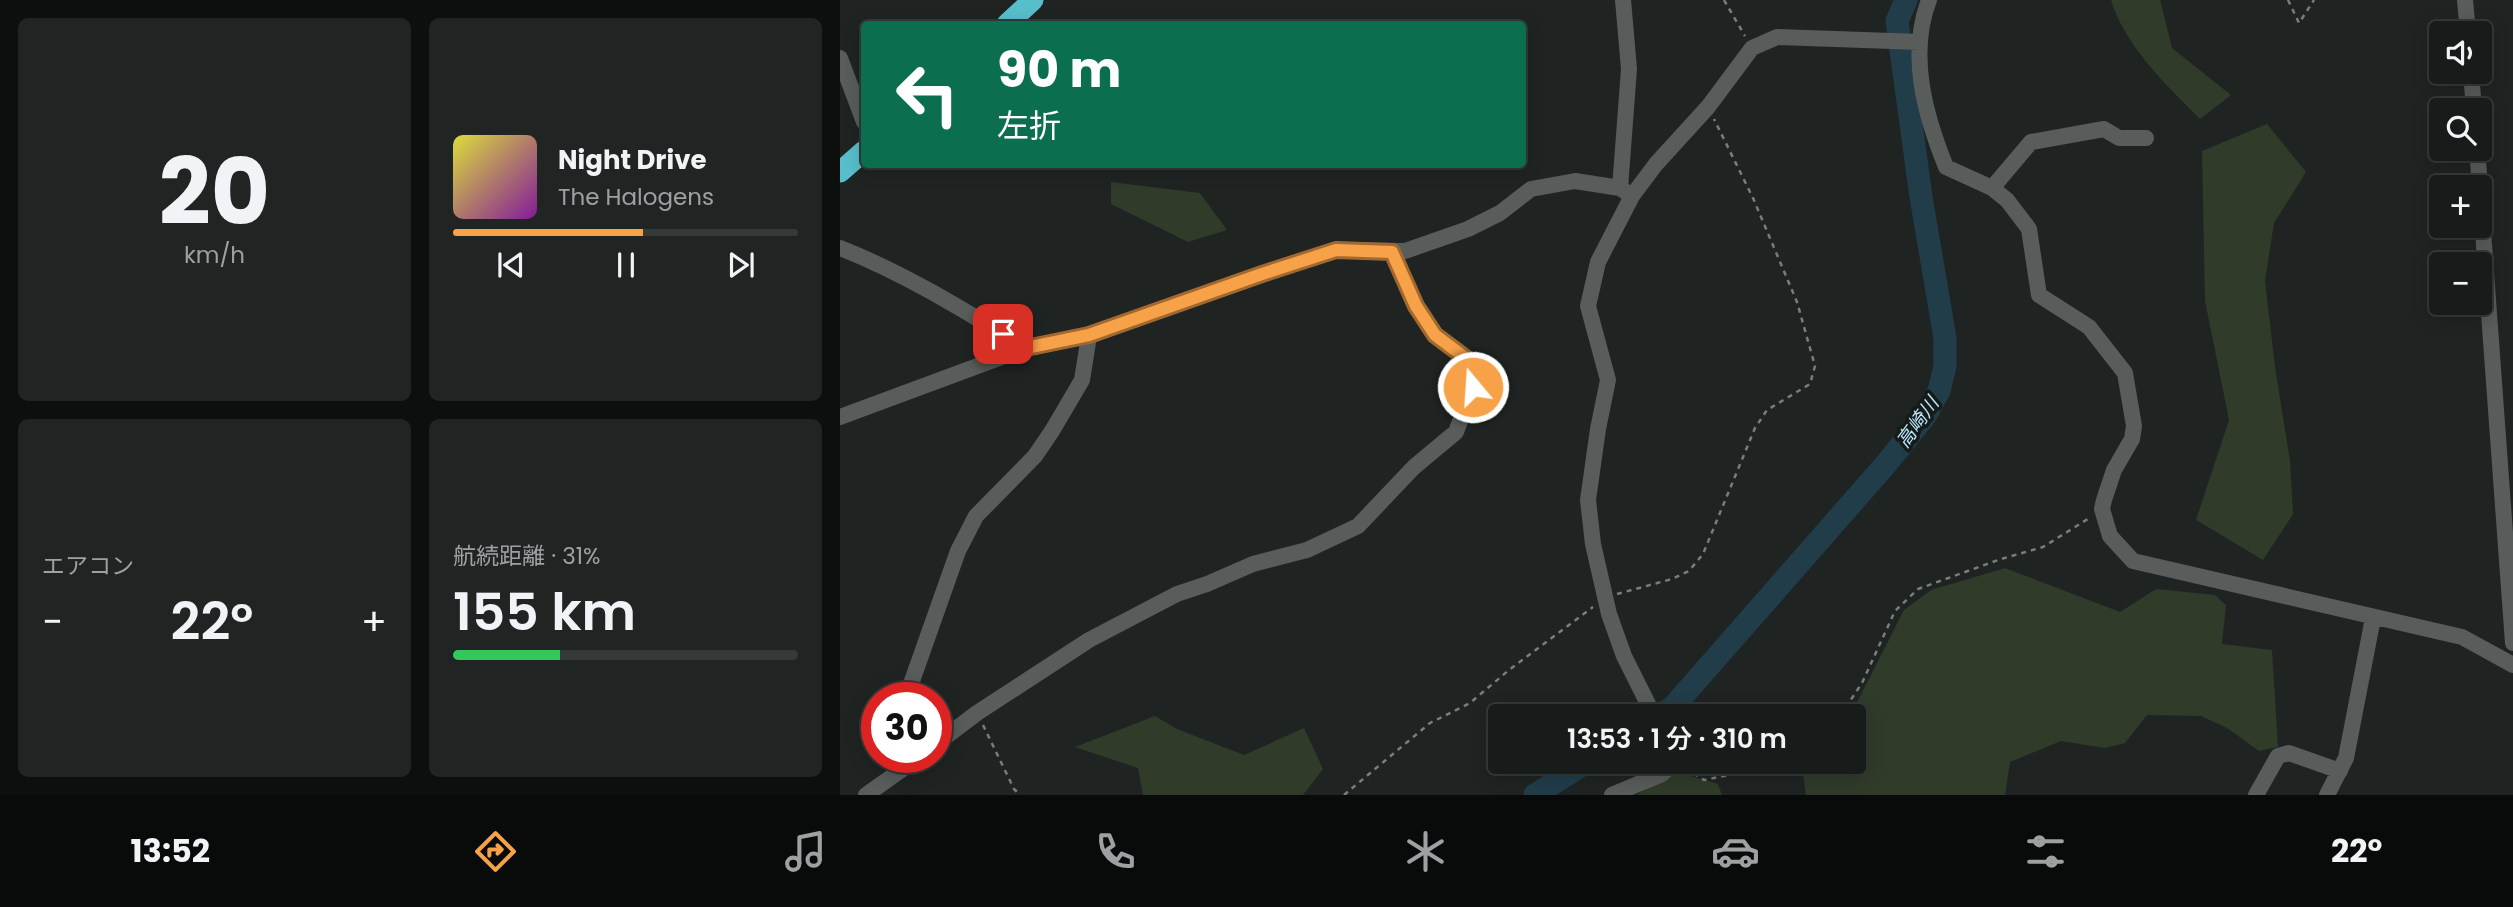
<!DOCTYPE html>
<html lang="ja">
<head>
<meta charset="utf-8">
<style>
  body { margin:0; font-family:Poppins,"Noto Sans JP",sans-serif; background:#202423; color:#f1f3f6; height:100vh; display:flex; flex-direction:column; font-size:26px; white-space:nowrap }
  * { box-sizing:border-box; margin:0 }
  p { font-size:23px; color:#9ea1a2 }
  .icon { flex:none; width:38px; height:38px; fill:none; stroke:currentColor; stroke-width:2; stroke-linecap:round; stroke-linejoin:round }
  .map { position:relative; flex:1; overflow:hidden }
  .drawer { display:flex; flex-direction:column; gap:18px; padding:18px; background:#0d0f0e; width:840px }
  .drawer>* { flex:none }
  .banner { position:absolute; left:21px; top:21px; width:665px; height:147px; border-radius:7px; box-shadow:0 4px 18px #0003,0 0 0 2px #363939; background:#0b6e4f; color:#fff; overflow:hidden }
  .controls { position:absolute; left:1589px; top:21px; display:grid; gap:14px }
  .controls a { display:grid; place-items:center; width:63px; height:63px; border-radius:7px; background:#171b1a; box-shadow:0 4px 18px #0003,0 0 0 2px #363939; font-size:35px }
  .speed { position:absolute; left:21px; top:682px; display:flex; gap:14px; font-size:35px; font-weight:700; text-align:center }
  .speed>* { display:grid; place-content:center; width:91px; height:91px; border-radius:50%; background:#171b1a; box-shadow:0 4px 18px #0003,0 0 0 2px #363939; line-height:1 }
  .speed .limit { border:10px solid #d22; background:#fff; color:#111 }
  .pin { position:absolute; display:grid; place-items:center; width:60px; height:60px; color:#fff; margin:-30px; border-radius:14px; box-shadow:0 4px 10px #0006 }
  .me { position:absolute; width:77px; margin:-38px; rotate:342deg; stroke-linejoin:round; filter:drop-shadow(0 0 5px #0008) }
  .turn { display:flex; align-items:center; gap:24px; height:147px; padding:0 21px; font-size:32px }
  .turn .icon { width:91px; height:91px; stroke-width:2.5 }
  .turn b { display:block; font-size:49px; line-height:60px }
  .big { font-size:52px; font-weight:600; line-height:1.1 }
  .drawer .widget { flex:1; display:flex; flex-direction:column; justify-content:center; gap:10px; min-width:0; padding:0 24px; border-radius:10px; background:#202423 }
  .drawer .dial { align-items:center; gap:0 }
  .dial b { font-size:91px; line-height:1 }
  .song { display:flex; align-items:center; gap:21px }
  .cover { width:84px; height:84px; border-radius:10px; background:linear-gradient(135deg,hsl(60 70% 55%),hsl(290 70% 35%)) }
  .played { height:7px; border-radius:4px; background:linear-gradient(90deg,#f7a148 55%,#363939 55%) }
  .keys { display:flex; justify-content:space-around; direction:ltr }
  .heat { display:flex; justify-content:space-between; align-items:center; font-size:38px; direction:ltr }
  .charge { height:10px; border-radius:5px; background:linear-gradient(90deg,#34c759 31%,#363939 0) }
  .drawer .tiles { flex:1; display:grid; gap:18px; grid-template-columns:repeat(2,1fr) }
  .trip { position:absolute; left:648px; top:704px; width:378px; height:70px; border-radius:7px; background:#171b1a; box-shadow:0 4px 18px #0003,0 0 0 2px #363939; font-weight:600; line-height:70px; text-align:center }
  .dock { display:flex; height:112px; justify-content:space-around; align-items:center; background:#090b0a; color:#9ea1a2 }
  .dock .icon { width:49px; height:49px }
  .dock .selected { color:#f7a148 }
  .dock b { font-size:32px; color:#f1f3f6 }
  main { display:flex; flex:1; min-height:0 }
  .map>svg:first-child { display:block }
  .green { fill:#303b2a }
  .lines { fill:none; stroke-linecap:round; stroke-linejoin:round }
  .river { stroke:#213d4a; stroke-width:23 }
  .path { stroke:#797d7c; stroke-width:2.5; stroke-dasharray:5 5; stroke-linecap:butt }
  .minor { stroke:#585d5c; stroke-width:16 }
  .highway { stroke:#57bfcb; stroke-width:21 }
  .route-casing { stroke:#a1692f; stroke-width:18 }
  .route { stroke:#f7a148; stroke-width:12 }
  .labels { text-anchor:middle; stroke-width:7; stroke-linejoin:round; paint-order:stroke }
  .water-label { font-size:19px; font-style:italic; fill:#bae8fe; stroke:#161a19 }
</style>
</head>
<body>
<main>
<section class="drawer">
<div class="tiles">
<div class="widget dial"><b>20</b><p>km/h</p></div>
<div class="widget">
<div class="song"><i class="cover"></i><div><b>Night Drive</b><p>The Halogens</p></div></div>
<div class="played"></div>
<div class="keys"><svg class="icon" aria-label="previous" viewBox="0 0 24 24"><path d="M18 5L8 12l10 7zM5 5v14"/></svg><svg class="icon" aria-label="pause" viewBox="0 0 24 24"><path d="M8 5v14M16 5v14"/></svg><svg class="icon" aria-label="next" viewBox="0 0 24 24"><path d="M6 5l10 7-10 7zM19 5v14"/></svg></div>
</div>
<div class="widget"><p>エアコン</p>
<div class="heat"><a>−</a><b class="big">22°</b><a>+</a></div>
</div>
<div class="widget"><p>航続距離 · 31%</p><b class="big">155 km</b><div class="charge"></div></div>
</div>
</section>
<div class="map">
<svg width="1673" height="795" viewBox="0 0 1673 795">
  <rect width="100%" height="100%" fill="#1f2423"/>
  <path class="green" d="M 1271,0 L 1320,0 L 1332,48 L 1391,95 L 1360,119 C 1327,86 1285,46 1271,0 Z
    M 1427,124 L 1466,172 L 1434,223 L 1425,281 L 1435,367 L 1450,461 L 1453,514 L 1423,560 L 1356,520 L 1389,420 L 1365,301 L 1362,151 Z
    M 271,182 L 360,193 L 387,230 L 348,242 L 271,204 Z
    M 1165,568 L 1280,612 L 1316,589 L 1375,595 L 1386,605 L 1382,644 L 1432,650 L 1438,747 L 1419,751 L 1387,728 L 1361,716 L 1307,715 L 1285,743 L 1265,748 L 1221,741 L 1170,762 L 1165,795 L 966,795 L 962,766 L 973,761 L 1013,761 L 1013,716 L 1010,716 L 1064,610 L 1091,590 Z
    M 315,716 L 337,729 L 404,755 L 464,728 L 483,769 L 463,795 L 303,795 L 298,768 L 235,747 Z
    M 837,772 L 878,784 L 882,795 L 796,795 Z"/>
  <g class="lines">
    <path class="river" d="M 819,716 L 833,707 L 1046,464 L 1085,416 L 1099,391 L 1105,366 L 1105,338 L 1081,197 L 1057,21 L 1066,0
      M 695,795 L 748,761"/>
    <path class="path" d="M 884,0 L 905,36
      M 1448,0 L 1459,23 L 1474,0
      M 777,594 L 832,579 L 849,571 L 863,554 L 915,428 L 927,410 L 970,384 L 975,366 L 957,302 L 913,198 L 874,119
      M 1000,716 L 1022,683 L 1055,611 L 1078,589 L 1161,559 L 1203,547 L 1251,517
      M 143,725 L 174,789 L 180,795
      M 845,768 L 864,780 L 956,761
      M 504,795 L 590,723 L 630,703 L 669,670 L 753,607"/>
    <path class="minor" d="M 1089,0 C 1068,55 1085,115 1106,167 L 1152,188 L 1167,200 L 1189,229 L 1199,295 L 1249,327 L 1285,373 L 1294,426 L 1292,439 L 1274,470 L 1264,500 L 1262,509 L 1270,536 L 1293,561 L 1622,637 L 1673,665
      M 1625,0 L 1628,33
      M 0,58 L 24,122
      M 1631,72 L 1634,110
      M 1637,149 L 1640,187
      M 780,188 L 789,69 L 783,0
      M 1152,188 L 1191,142 L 1264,129 L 1279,138 L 1306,138
      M 1640,190 L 1673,643
      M 0,248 C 66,274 125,311 186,348
      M 0,417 L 186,348 L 249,336 L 422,274 L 496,250 L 565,251 L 628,229 L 660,213 L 691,189 L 735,181 L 780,188 L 792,196
      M 69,698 L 72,681 L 118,551 L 136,516 L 195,456 L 212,431 L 242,380 L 249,336
      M 814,716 L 784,656 L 769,614 L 753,544 L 748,500 L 758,429 L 768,380 L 748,306 L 758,262 L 792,196 L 816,164 L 868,107 L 912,48 L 937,37 L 1080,42
      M 96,744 L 137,713 L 249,640 L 337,594 L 367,584 L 413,564 L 467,550 L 518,526 L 574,467 L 616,432 L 633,387 L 627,359 L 595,335 L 576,306 L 552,252
      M 26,795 L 78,758
      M 772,795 L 822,774 L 836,761
      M 1416,795 L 1438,756 L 1449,753 L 1500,771
      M 1487,795 L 1506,758 L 1533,618"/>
    <path class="highway" d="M 167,24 L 193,0
      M 0,172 L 24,151"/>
  </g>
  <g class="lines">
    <defs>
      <path id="route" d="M 163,334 L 186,348 L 249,335 L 422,274 L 496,250 L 552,252 L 576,306 L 595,335 L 627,359 L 633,387"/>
    </defs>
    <use href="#route" class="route-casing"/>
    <use href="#route" class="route"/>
  </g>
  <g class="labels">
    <g class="water-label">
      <text transform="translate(1077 422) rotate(-54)" y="7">高崎川</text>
    </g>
  </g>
</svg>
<div class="controls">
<a><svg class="icon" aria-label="sound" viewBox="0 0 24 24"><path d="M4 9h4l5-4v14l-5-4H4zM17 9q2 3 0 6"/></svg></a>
<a><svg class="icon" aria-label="search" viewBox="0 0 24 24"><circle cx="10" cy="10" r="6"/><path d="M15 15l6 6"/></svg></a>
<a>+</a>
<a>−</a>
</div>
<div class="speed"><div class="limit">30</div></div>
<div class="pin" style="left:163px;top:334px;background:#d93025"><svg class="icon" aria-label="arrive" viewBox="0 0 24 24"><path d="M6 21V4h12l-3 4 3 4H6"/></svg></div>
<svg class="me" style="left:633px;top:387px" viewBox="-20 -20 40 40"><circle r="17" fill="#f7a148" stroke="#fff" stroke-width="3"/><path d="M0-11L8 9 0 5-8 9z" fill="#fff"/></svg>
<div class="trip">13:53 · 1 分 · 310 m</div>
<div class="banner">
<div class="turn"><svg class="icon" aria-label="left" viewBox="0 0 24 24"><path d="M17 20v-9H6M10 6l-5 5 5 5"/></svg><div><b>90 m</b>左折</div></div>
</div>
</div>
</main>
<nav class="dock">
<b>13:52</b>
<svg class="icon selected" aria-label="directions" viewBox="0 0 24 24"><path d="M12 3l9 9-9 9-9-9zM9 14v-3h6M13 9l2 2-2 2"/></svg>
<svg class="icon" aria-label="music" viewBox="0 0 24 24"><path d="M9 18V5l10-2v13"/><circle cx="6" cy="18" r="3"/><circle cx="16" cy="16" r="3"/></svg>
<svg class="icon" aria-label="phone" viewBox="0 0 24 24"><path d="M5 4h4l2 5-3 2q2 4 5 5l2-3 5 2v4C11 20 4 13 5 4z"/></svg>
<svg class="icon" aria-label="climate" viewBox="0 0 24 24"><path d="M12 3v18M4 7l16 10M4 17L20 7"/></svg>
<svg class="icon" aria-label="car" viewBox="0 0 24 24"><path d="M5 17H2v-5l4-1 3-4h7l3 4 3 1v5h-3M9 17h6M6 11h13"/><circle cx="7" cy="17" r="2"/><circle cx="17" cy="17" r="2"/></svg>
<svg class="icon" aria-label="filters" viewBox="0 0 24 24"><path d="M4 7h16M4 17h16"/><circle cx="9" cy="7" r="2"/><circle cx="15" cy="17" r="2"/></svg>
<b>22°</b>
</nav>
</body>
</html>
